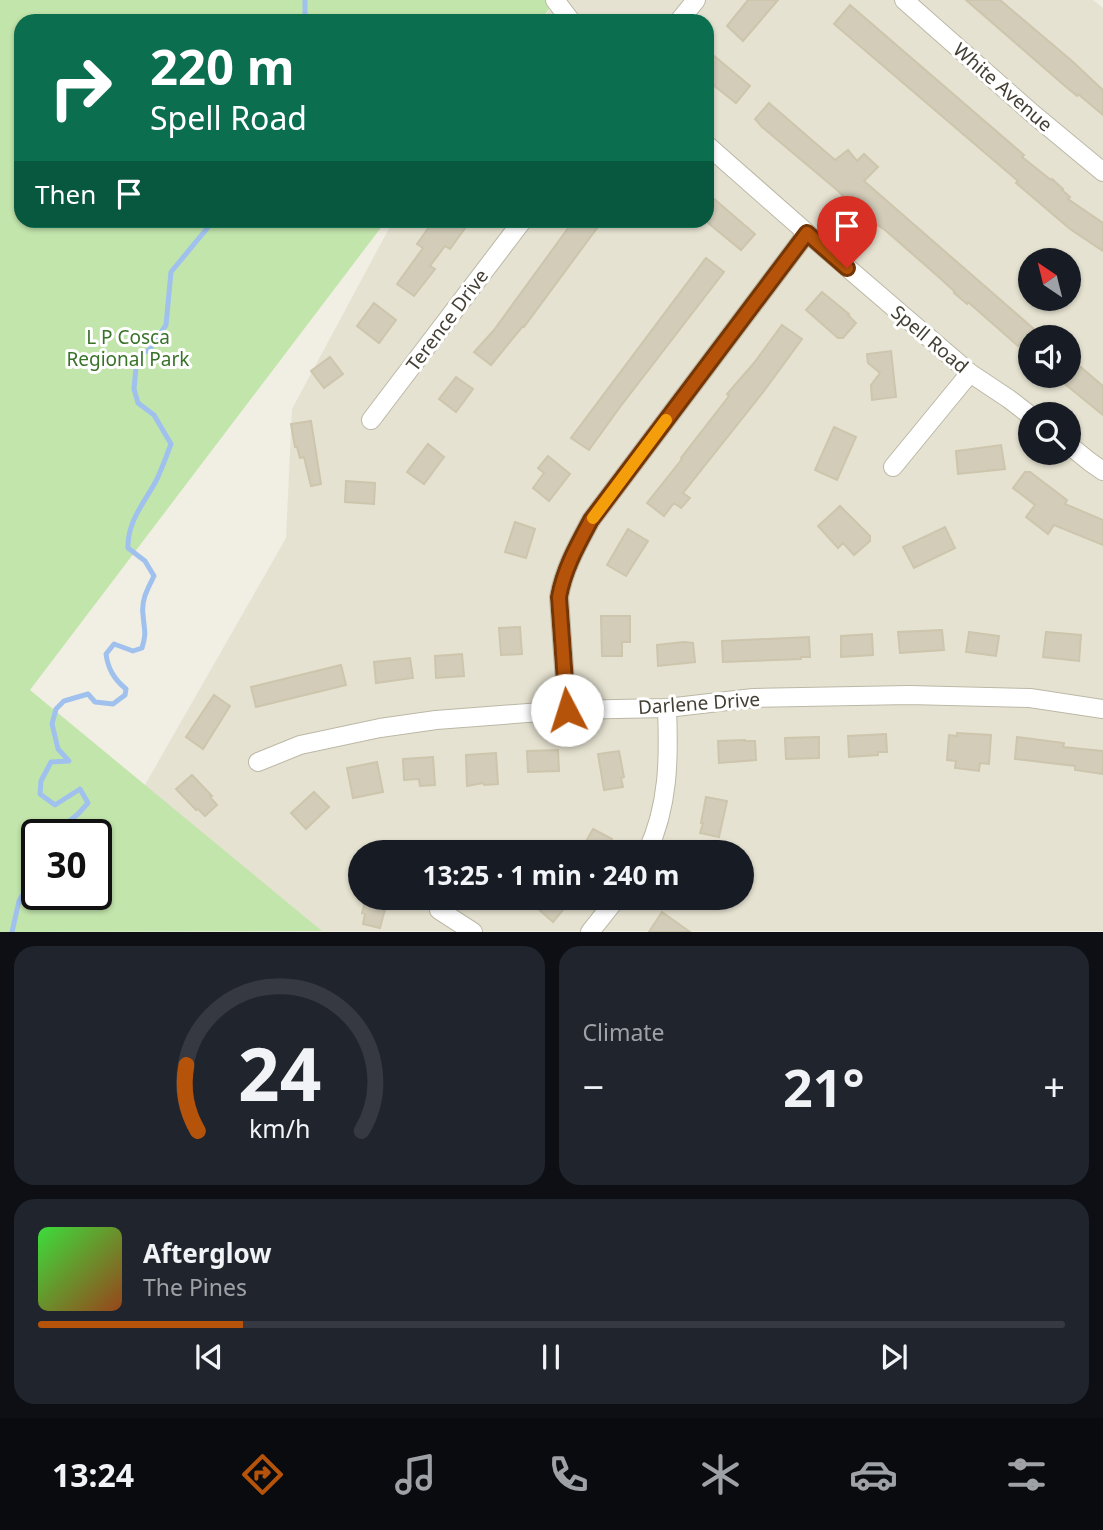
<!DOCTYPE html>
<html lang="en">
<head>
<meta charset="utf-8">
<style>
  body { margin:0; font-family:"Noto Sans",sans-serif; background:#20242c; color:#f1f3f6; height:100vh; display:flex; flex-direction:column; font-size:26px; white-space:nowrap }
  * { box-sizing:border-box; margin:0 }
  p { font-size:23px; color:#9ea1a6 }
  .icon { flex:none; width:38px; height:38px; fill:none; stroke:currentColor; stroke-width:2; stroke-linecap:round; stroke-linejoin:round }
  .map { position:relative; height:932px; overflow:hidden }
  .drawer { display:flex; flex-direction:column; gap:14px; padding:14px; background:#0d0f14; flex:1 }
  .drawer>* { flex:none }
  .top-card { position:absolute; left:14px; top:14px; width:700px; height:214px; border-radius:21px; box-shadow:0 2px 5px #0004; background:#0b6e4f; color:#fff; overflow:hidden }
  .needle { width:46px; rotate:325deg }
  .controls { position:absolute; left:1018px; top:248px; display:grid; gap:14px }
  .controls a { display:grid; place-items:center; width:63px; height:63px; border-radius:50%; background:#171b24; box-shadow:0 2px 5px #0004; font-size:35px }
  .speed { position:absolute; left:21px; top:819px; display:flex; gap:14px; font-size:35px; font-weight:700; text-align:center }
  .speed>* { display:grid; place-content:center; width:91px; height:91px; border-radius:50%; background:#171b24; box-shadow:0 2px 5px #0004; line-height:1 }
  .speed .limit { border:4px solid #111; border-radius:10px; background:#fff; color:#111 }
  .pin { position:absolute; display:grid; place-items:center; width:60px; height:60px; color:#fff; margin:-72px -30px; border-radius:50% 50% 50% 0; rotate:-45deg; box-shadow:0 0 7px #0007 }
  .pin .icon { rotate:45deg }
  .me { position:absolute; width:77px; margin:-38px; rotate:355deg; stroke-linejoin:round; filter:drop-shadow(0 0 5px #0008) }
  .turn { display:flex; align-items:center; gap:24px; height:147px; padding:0 21px; font-size:32px }
  .turn .icon { width:91px; height:91px; stroke-width:2.5 }
  .turn b { display:block; font-size:49px; line-height:60px }
  .then { display:flex; align-items:center; height:66px; padding:0 21px; background:#0003; gap:14px; font-size:26px }
  .big { font-size:52px; font-weight:700; line-height:1.1 }
  .drawer .tile { flex:1; display:flex; flex-direction:column; justify-content:center; gap:10px; min-width:0; padding:0 24px; border-radius:21px; background:#20242c }
  .drawer .dial { align-items:center; gap:0 }
  .dial svg { height:182px; overflow:visible; fill:none; stroke:#363941; stroke-width:7; stroke-linecap:round; text-anchor:middle }
  .dial text { fill:#f1f3f6; stroke:none }
  .song { display:flex; align-items:center; gap:21px }
  .cover { width:84px; height:84px; border-radius:10px; background:linear-gradient(135deg,hsl(120 70% 55%),hsl(20 70% 35%)) }
  .played { height:7px; border-radius:4px; background:linear-gradient(90deg,#b45309 20%,#363941 20%) }
  .keys { display:flex; justify-content:space-around; direction:ltr }
  .heat { display:flex; justify-content:space-between; align-items:center; font-size:38px; direction:ltr }
  .drawer .tiles { flex:1; display:grid; gap:14px; grid-template-columns:1fr 1fr }
  .tile:last-child { grid-column:span 2 }
  .trip { position:absolute; left:348px; top:840px; width:406px; height:70px; border-radius:35px; background:#171b24; box-shadow:0 2px 5px #0004; font-weight:700; line-height:70px; text-align:center }
  .tabs { display:flex; height:112px; justify-content:space-around; align-items:center; background:#090b0e; color:#9ea1a6 }
  .tabs .icon { width:49px; height:49px }
  .tabs .current { color:#b45309 }
  .tabs b { font-size:32px; color:#f1f3f6 }
  .map>svg:first-child { display:block }
  .residential { fill:#e5e2d1; fill-rule:evenodd }
  .green { fill:#c2e5ac; fill-rule:evenodd }
  .lines { fill:none; stroke-linecap:round; stroke-linejoin:round }
  .stream { stroke:#a0c1ed; stroke-width:5 }
  .building { fill:#d2ccb9; stroke:#cdc5ac; stroke-width:2 }
  .minor-casing { stroke:#bcb8a6; stroke-width:20 }
  .minor { stroke:#fff; stroke-width:18 }
  .route-casing { stroke:#753606; stroke-width:18 }
  .route { stroke:#b45309; stroke-width:12 }
  .slow { stroke:#f59e0b; stroke-width:12 }
  .labels { text-anchor:middle; stroke-width:6; stroke-linejoin:round; paint-order:stroke }
  .street-label { font-size:19px; fill:#433f34; stroke:#fff }
  .park-label { font-size:19px; fill:#397229; stroke:#fff }
</style>
</head>
<body>
<div class="map">
<svg width="1103" height="932" viewBox="0 0 1103 932">
  <rect width="100%" height="100%" fill="#f1efe3"/>
  <path class="residential" d="M 557,0 L 1093,0 L 1103,8 L 1103,931 L 266,931 L 118,832 L 286,538 L 292,409 L 393,221 L 707,220 L 707,21 L 541,21 ZM 1031,261 L 1069,261 L 1069,299 L 1031,299 ZM 1031,338 L 1069,338 L 1069,376 L 1031,376 ZM 1031,415 L 1069,415 L 1069,453 L 1031,453 ZM 360,852 L 742,852 L 742,898 L 360,898 Z"/>
  <path class="green" d="M 0,0 L 556,0 L 540,21 L 21,21 L 21,220 L 386,221 L 30,690 L 322,931 L 0,932 ZM 37,835 L 96,835 L 96,894 L 37,894 Z"/>
  <g class="lines">
    <path class="stream" d="M 305,21 L 305,0
      M 64,835 L 67,823 L 78,814 L 88,803 L 80,789 L 55,805 L 40,794 L 41,781 L 51,762 L 69,761 L 58,749 L 52,724 L 56,709 L 64,701 L 88,694 L 95,702 L 113,704 L 125,695 L 126,689 C 114,679 108,669 106,654 L 114,644 L 133,651 L 142,648 C 147,632 144,630 143,614 C 141,600 148,588 154,576 L 145,561 L 128,548 C 127,522 144,503 156,481 C 162,469 166,457 171,444 L 154,415 L 138,403 L 134,389 L 137,356 L 149,350 L 166,325 L 171,272 L 214,220
      M 12,932 L 19,901 L 37,871"/>
  </g>
  <path class="building" d="M 748,0 L 778,0 L 743,41 L 727,26 Z
    M 966,0 L 1000,0 L 1072,61 L 1103,90 L 1103,115 L 1078,94 L 1077,96 L 1065,86 Z
    M 850,5 L 1024,155 L 1022,157 L 1051,180 L 1052,179 L 1063,189 L 1062,190 L 1070,197 L 1068,199 L 1103,223 L 1103,251 L 1070,229 L 1016,183 L 1018,181 L 834,24 Z
    M 707,50 L 750,86 L 736,103 L 707,80 Z
    M 769,103 L 835,160 L 848,150 L 857,161 L 864,154 L 878,167 L 864,181 L 1034,329 L 1018,346 L 976,309 L 968,302 L 967,304 L 954,293 L 955,292 L 941,279 L 885,230 L 876,224 L 875,225 L 837,190 L 762,127 L 755,119 Z
    M 713,198 L 755,234 L 741,250 L 707,222 L 707,204 Z
    M 434,220 L 471,220 L 450,249 L 445,246 L 430,266 L 435,269 L 414,296 L 397,284 L 423,248 L 417,244 Z
    M 574,220 L 603,220 L 524,327 L 523,326 L 491,365 L 474,352 L 494,330 Z
    M 706,258 L 724,272 L 620,407 L 589,450 L 571,438 Z
    M 822,292 L 849,314 L 848,315 L 856,323 L 843,338 L 838,338 L 806,310 Z
    M 374,303 L 396,320 L 379,343 L 357,326 Z
    M 782,325 L 802,339 L 764,391 L 683,493 L 690,498 L 681,508 L 674,503 L 664,516 L 647,503 L 682,459 L 681,458 L 729,396 L 727,394 L 754,363 Z
    M 891,351 L 896,397 L 872,400 L 871,385 L 880,373 L 868,363 L 867,354 Z
    M 330,357 L 343,374 L 324,388 L 311,371 Z
    M 1069,357 L 1103,386 L 1103,415 L 1055,376 L 1069,376 Z
    M 456,377 L 473,389 L 456,412 L 439,399 Z
    M 311,421 L 321,484 L 311,486 L 304,457 L 300,458 L 297,447 L 295,447 L 291,424 Z
    M 834,427 L 856,437 L 837,480 L 815,470 Z
    M 428,444 L 444,457 L 424,484 L 407,472 Z
    M 1001,445 L 1005,469 L 958,474 L 956,451 Z
    M 548,456 L 570,474 L 549,501 L 533,488 L 544,473 L 538,468 Z
    M 1025,472 L 1030,472 L 1067,500 L 1065,504 L 1103,520 L 1103,545 L 1054,525 L 1048,534 L 1026,517 L 1035,505 L 1013,488 Z
    M 346,481 L 375,483 L 374,504 L 345,502 Z
    M 840,506 L 870,536 L 870,541 L 854,555 L 843,543 L 838,548 L 818,526 Z
    M 515,522 L 535,529 L 526,558 L 505,552 Z
    M 945,527 L 955,548 L 914,568 L 903,547 Z
    M 628,529 L 648,541 L 626,576 L 607,565 Z
    M 601,616 L 630,616 L 630,642 L 622,642 L 622,656 L 602,656 Z
    M 520,627 L 522,654 L 501,655 L 499,628 Z
    M 942,630 L 944,650 L 900,653 L 898,632 Z
    M 969,632 L 999,636 L 996,656 L 966,652 Z
    M 1046,632 L 1081,635 L 1079,661 L 1043,657 Z
    M 872,634 L 873,655 L 841,657 L 841,636 Z
    M 809,637 L 810,657 L 801,657 L 801,659 L 723,662 L 722,641 Z
    M 684,642 L 693,643 L 695,662 L 658,666 L 657,645 Z
    M 462,654 L 464,676 L 436,678 L 435,656 Z
    M 410,658 L 413,678 L 376,683 L 374,662 Z
    M 341,665 L 346,685 L 256,707 L 251,687 Z
    M 214,695 L 230,706 L 203,749 L 186,737 Z
    M 957,733 L 991,735 L 989,764 L 980,763 L 979,771 L 955,768 L 956,761 L 947,760 L 949,735 L 957,736 Z
    M 886,734 L 887,752 L 878,752 L 878,755 L 849,757 L 848,736 Z
    M 819,737 L 819,758 L 786,759 L 785,738 Z
    M 1017,737 L 1064,743 L 1063,747 L 1103,751 L 1103,774 L 1075,770 L 1075,766 L 1015,759 Z
    M 745,740 L 745,741 L 755,741 L 756,760 L 719,763 L 718,741 Z
    M 558,750 L 559,771 L 528,772 L 527,751 Z
    M 619,751 L 624,777 L 621,778 L 623,787 L 604,790 L 598,754 Z
    M 496,753 L 498,784 L 484,785 L 483,783 L 467,786 L 466,755 Z
    M 433,757 L 435,785 L 420,786 L 419,779 L 404,780 L 403,759 Z
    M 377,762 L 383,792 L 353,798 L 347,768 Z
    M 192,775 L 212,796 L 210,797 L 217,805 L 205,816 L 198,809 L 196,810 L 176,789 Z
    M 314,792 L 329,807 L 306,829 L 291,813 Z
    M 706,797 L 727,801 L 719,837 L 700,833 L 703,823 L 701,823 Z
    M 593,829 L 612,839 L 604,852 L 580,852 Z
    M 366,898 L 388,898 L 380,928 L 363,924 L 365,914 L 362,913 Z
    M 546,898 L 573,898 L 553,922 L 537,908 Z
    M 662,912 L 690,932 L 649,932 Z"/>
  <g class="lines">
    <defs>
      <path id="minor" d="M 555,0 L 571,21
        M 904,0 L 1033,114 L 1103,172
        M 679,21 L 696,0
        M 707,145 L 807,233 L 970,373 L 1009,399 L 1031,416
        M 371,420 L 523,220
        M 1069,445 L 1090,462 L 1103,471
        M 893,467 L 970,373
        M 567,710 L 559,597 C 564,569 577,546 591,520 L 807,233
        M 258,762 L 300,745 L 380,728 L 436,720 L 567,710 L 667,708 L 753,698 L 909,695 L 1030,698 L 1103,709
        M 647,852 C 669,806 669,757 667,708
        M 439,910 L 473,932
        M 590,932 L 617,898"/>
    </defs>
    <use href="#minor" class="minor-casing"/>
    <use href="#minor" class="minor"/>
  </g>
  <g class="lines">
    <defs>
      <path id="route" d="M 567,710 L 559,597 C 564,569 577,546 591,520 L 807,233 L 847,268"/>
    </defs>
    <use href="#route" class="route-casing"/>
    <use href="#route" class="route"/>
    <path class="slow" d="M 593,518 L 666,420"/>
  </g>
  <g class="labels">
    <g class="street-label">
      <text transform="translate(1003 87) rotate(41)" y="7">White Avenue</text>
      <text transform="translate(447 320) rotate(-53)" y="7">Terence Drive</text>
      <text transform="translate(930 339) rotate(40)" y="7">Spell Road</text>
      <text transform="translate(699 703) rotate(-4)" y="7">Darlene Drive</text>
    </g>
    <g class="park-label">
      <text x="128" y="344">L P Cosca<tspan x="128" dy="22">Regional Park</tspan></text>
    </g>
  </g>
</svg>
<div class="controls">
<a><svg class="needle" viewBox="-14 -14 28 28"><path d="M0-13l5 13h-10z" fill="#e53935"/><path d="M0 13l5-13h-10z" fill="#9ea1a6"/></svg></a>
<a><svg class="icon" aria-label="sound" viewBox="0 0 24 24"><path d="M4 9h4l5-4v14l-5-4H4zM17 9q2 3 0 6"/></svg></a>
<a><svg class="icon" aria-label="search" viewBox="0 0 24 24"><circle cx="10" cy="10" r="6"/><path d="M15 15l6 6"/></svg></a>
</div>
<div class="speed"><div class="limit">30</div></div>
<div class="pin" style="left:847px;top:268px;background:#d93025"><svg class="icon" aria-label="arrive" viewBox="0 0 24 24"><path d="M6 21V4h12l-3 4 3 4H6"/></svg></div>
<svg class="me" style="left:567px;top:710px" viewBox="-20 -20 40 40"><circle r="19" fill="#fff"/><path d="M0-13L10 11 0 6-10 11z" fill="#b45309"/></svg>
<div class="trip">13:25 · 1 min · 240 m</div>
<div class="top-card">
<div class="turn"><svg class="icon" aria-label="right" viewBox="0 0 24 24"><path d="M7 20v-9h11M14 6l5 5-5 5"/></svg><div><b>220 m</b>Spell Road</div></div>
<div class="then">Then<svg class="icon" aria-label="arrive" viewBox="0 0 24 24"><path d="M6 21V4h12l-3 4 3 4H6"/></svg></div>
</div>
</div>
<section class="drawer">
<div class="tiles">
<div class="tile dial"><svg viewBox="0 0 100 80">
<path d="M14 69A42 42 0 1 1 86 69"/>
<path d="M14 69A42 42 0 0 1 9 40" stroke="#b45309"/>
<text x="50" y="56" font-size="32" font-weight="700">24</text>
<text x="50" y="72" font-size="11">km/h</text>
</svg></div>
<div class="tile"><p>Climate</p>
<div class="heat"><a>−</a><b class="big">21°</b><a>+</a></div>
</div>
<div class="tile">
<div class="song"><i class="cover"></i><div><b>Afterglow</b><p>The Pines</p></div></div>
<div class="played"></div>
<div class="keys"><svg class="icon" aria-label="previous" viewBox="0 0 24 24"><path d="M18 5L8 12l10 7zM5 5v14"/></svg><svg class="icon" aria-label="pause" viewBox="0 0 24 24"><path d="M8 5v14M16 5v14"/></svg><svg class="icon" aria-label="next" viewBox="0 0 24 24"><path d="M6 5l10 7-10 7zM19 5v14"/></svg></div>
</div>
</div>
</section>
<nav class="tabs">
<b>13:24</b>
<svg class="icon current" aria-label="directions" viewBox="0 0 24 24"><path d="M12 3l9 9-9 9-9-9zM9 14v-3h6M13 9l2 2-2 2"/></svg>
<svg class="icon" aria-label="music" viewBox="0 0 24 24"><path d="M9 18V5l10-2v13"/><circle cx="6" cy="18" r="3"/><circle cx="16" cy="16" r="3"/></svg>
<svg class="icon" aria-label="phone" viewBox="0 0 24 24"><path d="M5 4h4l2 5-3 2q2 4 5 5l2-3 5 2v4C11 20 4 13 5 4z"/></svg>
<svg class="icon" aria-label="climate" viewBox="0 0 24 24"><path d="M12 3v18M4 7l16 10M4 17L20 7"/></svg>
<svg class="icon" aria-label="car" viewBox="0 0 24 24"><path d="M5 17H2v-5l4-1 3-4h7l3 4 3 1v5h-3M9 17h6M6 11h13"/><circle cx="7" cy="17" r="2"/><circle cx="17" cy="17" r="2"/></svg>
<svg class="icon" aria-label="filters" viewBox="0 0 24 24"><path d="M4 7h16M4 17h16"/><circle cx="9" cy="7" r="2"/><circle cx="15" cy="17" r="2"/></svg>
</nav>
</body>
</html>
